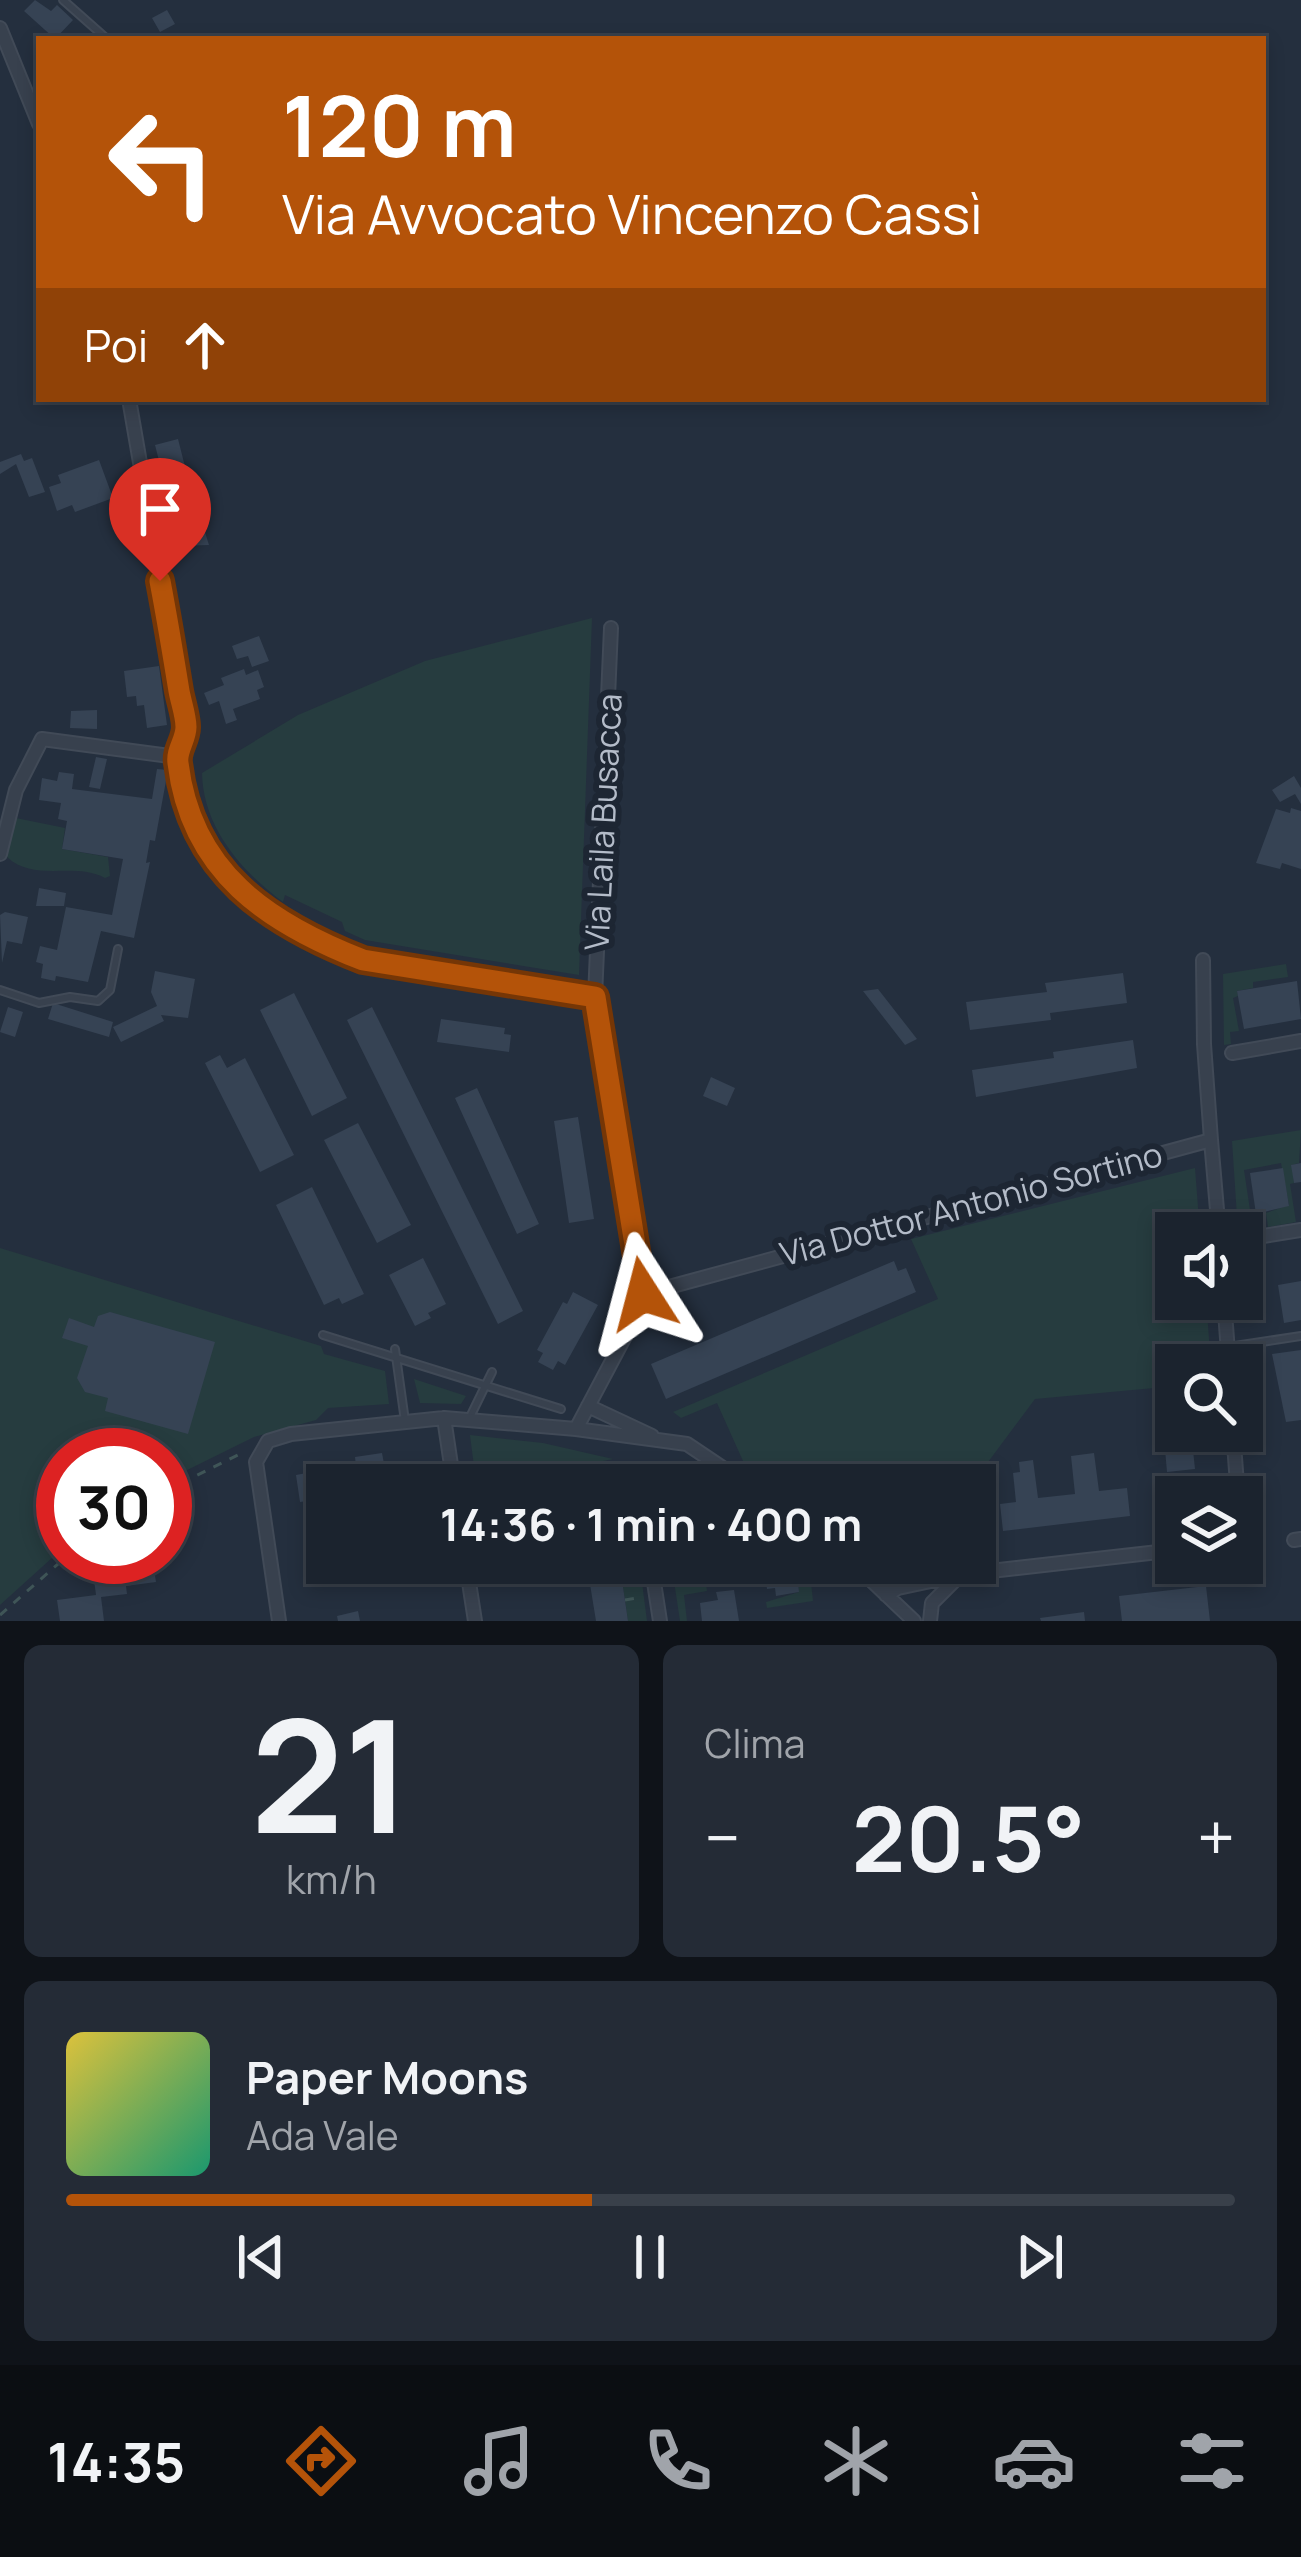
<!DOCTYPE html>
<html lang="it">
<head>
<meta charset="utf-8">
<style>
  body { margin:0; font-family:Manrope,sans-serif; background:#242b36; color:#f1f3f6; height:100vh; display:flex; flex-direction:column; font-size:45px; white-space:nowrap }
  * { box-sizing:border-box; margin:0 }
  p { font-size:39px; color:#a0a4aa }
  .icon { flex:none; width:66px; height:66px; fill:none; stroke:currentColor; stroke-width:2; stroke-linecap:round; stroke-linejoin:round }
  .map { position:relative; height:1621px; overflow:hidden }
  .side { display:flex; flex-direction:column; gap:24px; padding:24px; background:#0f1319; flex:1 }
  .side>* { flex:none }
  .top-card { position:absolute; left:36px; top:36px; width:1230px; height:366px; border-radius:0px; box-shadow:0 6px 18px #0003,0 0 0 3px #39404a; background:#b45309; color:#fff; overflow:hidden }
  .buttons { position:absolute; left:1155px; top:1212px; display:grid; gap:24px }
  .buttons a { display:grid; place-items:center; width:108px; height:108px; border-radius:0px; background:#1b232e; box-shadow:0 6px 18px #0003,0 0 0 3px #39404a; font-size:60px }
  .speed { position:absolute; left:36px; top:1428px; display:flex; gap:24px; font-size:60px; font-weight:700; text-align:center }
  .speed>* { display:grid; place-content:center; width:156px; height:156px; border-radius:50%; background:#1b232e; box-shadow:0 6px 18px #0003,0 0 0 3px #39404a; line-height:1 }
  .speed .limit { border:18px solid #d22; background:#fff; color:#111 }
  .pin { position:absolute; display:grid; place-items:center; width:102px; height:102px; color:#fff; margin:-123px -51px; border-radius:50% 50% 50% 0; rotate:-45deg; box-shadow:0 0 12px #0007 }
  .pin .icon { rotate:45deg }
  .me { position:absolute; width:132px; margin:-66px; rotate:351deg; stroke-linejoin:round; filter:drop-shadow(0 0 9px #0008) }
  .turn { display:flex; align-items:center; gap:42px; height:252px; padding:0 48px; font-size:54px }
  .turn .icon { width:156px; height:156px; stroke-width:2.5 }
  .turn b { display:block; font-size:84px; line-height:102px }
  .then { display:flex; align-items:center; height:114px; padding:0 48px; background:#0003; gap:24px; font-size:45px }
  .big { font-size:90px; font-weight:700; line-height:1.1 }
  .side .tile { flex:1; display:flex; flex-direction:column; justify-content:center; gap:18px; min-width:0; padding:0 42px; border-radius:18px; background:#242b36 }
  .side .dial { align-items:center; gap:0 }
  .dial b { font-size:156px; line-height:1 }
  .song { display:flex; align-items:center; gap:36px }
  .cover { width:144px; height:144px; border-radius:18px; background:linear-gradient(135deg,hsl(50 70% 55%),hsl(160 70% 35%)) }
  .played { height:12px; border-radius:6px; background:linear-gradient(90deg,#b45309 45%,#39404a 45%) }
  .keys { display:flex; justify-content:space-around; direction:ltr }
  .heat { display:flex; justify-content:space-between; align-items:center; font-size:66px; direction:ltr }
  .side .tiles { flex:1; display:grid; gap:24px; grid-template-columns:1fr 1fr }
  .tile:last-child { grid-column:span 2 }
  .trip { position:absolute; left:306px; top:1464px; width:690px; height:120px; border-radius:0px; background:#1b232e; box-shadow:0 6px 18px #0003,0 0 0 3px #39404a; font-weight:700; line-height:120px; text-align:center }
  .tabs { display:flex; height:192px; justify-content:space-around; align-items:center; background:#0b0e12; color:#a0a4aa }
  .tabs .icon { width:84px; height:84px }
  .tabs .current { color:#b45309 }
  .tabs b { font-size:54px; color:#f1f3f6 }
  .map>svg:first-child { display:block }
  .green { fill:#263c3f }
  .building { fill:#364354 }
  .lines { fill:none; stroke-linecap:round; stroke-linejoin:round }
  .service-casing { stroke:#414a57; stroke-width:10 }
  .minor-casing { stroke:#414a57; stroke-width:16 }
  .path { stroke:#3f5557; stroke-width:3; stroke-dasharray:9 9; stroke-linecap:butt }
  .service { stroke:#38414e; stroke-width:6 }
  .minor { stroke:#38414e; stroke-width:12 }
  .route-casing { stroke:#753606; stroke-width:30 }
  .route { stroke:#b45309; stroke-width:21 }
  .labels { text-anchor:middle; stroke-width:12; stroke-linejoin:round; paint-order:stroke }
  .street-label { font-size:33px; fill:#b4bcc9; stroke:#1d2633 }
</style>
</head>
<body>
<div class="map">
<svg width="1301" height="1621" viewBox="0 0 1301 1621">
  <rect width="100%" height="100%" fill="#242f3e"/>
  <path class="green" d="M 592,618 L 579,975 L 365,940 L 345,931 L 342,922 L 285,895 L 283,902 C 241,871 203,827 202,773 L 298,715 L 425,661 Z
    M 16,818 L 65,828 L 62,849 L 108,857 L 110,876 L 105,878 C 74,861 35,883 7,857 Z
    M 1286,964 L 1288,977 L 1253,982 L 1253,988 L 1237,991 L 1238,996 L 1233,998 L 1239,1031 L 1230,1032 L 1231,1044 L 1224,1045 L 1223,974 Z
    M 1301,1130 L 1299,1163 L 1292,1165 L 1294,1183 L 1290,1184 L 1296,1222 L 1268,1227 L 1266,1213 L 1289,1205 L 1281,1163 L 1244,1170 L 1253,1230 L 1238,1232 L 1232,1141 Z
    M 1195,1168 L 1200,1233 L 1176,1233 L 1176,1299 L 1206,1299 L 1211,1365 L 1176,1365 L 1176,1386 L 1035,1399 L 971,1485 L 777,1485 L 743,1461 L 717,1403 L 681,1418 L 673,1412 L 938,1299 L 911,1239 Z
    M 0,1248 L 321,1346 L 324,1354 L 385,1371 L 389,1404 L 328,1408 L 316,1420 L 254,1437 L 165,1481 L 165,1455 L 63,1455 L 63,1548 L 0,1605 Z
    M 414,1379 L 466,1396 L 461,1404 L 420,1403 Z
    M 470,1435 L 543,1443 L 613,1459 L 603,1461 L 606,1485 L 591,1485 L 589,1476 L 575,1478 L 572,1466 L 476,1482 Z
    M 703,1563 L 707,1591 L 684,1595 L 687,1621 L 680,1621 L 672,1568 Z
    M 784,1563 L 809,1563 L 813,1601 L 767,1608 L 766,1602 L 799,1592 L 797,1571 L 786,1571 Z
    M 640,1567 L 647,1621 L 628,1621 L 621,1573 L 616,1570 Z"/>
  <path class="building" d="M 35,0 L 51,11 L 57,5 L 73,20 L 55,39 L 24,11 Z
    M 167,10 L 175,24 L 160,32 L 152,18 Z
    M 178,439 L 194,502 L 171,508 L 155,445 Z
    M 21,454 L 24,461 L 32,458 L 45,492 L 29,497 L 16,464 L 0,474 L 0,462 Z
    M 99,460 L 113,498 L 75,512 L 72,505 L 57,511 L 49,487 L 61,483 L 58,475 Z
    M 203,526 L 209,545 L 179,546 L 176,533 Z
    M 259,636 L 269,661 L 252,667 L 248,656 L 237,659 L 232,646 Z
    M 159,666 L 167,725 L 147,728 L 144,705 L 137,706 L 136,696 L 127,697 L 124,671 Z
    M 244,669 L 246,675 L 258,670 L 264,687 L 257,690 L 260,699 L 233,709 L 237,720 L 226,724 L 219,701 L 209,705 L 204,693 L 224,685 L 221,678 Z
    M 97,710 L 97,729 L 70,728 L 71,711 Z
    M 96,757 L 107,759 L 100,789 L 89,787 Z
    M 157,769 L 168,770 L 155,841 L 150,840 L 146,863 L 150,862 L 134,938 L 101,931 L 88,982 L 56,976 L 55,981 L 41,978 L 43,964 L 36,962 L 40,946 L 57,950 L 66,907 L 112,915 L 123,859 L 62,849 L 67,821 L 58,819 L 61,803 L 39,800 L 42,778 L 57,781 L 59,772 L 74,774 L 72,789 L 152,799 Z
    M 1294,776 L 1301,788 L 1301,804 L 1295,794 L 1280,802 L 1272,790 Z
    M 1291,808 L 1301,811 L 1301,869 L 1282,863 L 1280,869 L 1256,863 L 1276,809 L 1290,813 Z
    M 39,888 L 66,893 L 64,906 L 36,906 Z
    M 5,912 L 28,917 L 22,944 L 7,941 L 2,963 L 0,915 Z
    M 155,971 L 195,979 L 188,1018 L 161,1015 L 164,1021 L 121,1042 L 113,1027 L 157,1006 L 151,992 Z
    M 1123,973 L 1127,1003 L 1050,1013 L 1051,1020 L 970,1030 L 966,1002 L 1047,992 L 1045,983 Z
    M 1297,981 L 1301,1019 L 1244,1029 L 1237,991 Z
    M 878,989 L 917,1039 L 905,1045 L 863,991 Z
    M 294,993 L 347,1098 L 312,1116 L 260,1010 Z
    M 53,1003 L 113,1022 L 109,1037 L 48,1019 Z
    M 8,1007 L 23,1012 L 15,1037 L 0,1032 Z
    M 372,1007 L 523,1311 L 498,1324 L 347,1020 Z
    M 441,1019 L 505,1028 L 504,1034 L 511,1035 L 509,1052 L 437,1042 Z
    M 1133,1040 L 1137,1068 L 976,1097 L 972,1070 L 1054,1058 L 1053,1052 Z
    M 220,1055 L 227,1068 L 245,1058 L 294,1155 L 260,1172 L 205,1063 Z
    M 711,1077 L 735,1088 L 727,1106 L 703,1096 Z
    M 477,1088 L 539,1224 L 517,1234 L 455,1098 Z
    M 578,1117 L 594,1219 L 569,1223 L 554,1121 Z
    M 358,1123 L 411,1225 L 377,1243 L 324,1140 Z
    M 1301,1163 L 1301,1182 L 1294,1183 L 1291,1165 Z
    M 1283,1168 L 1289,1206 L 1256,1214 L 1250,1173 Z
    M 312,1187 L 364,1294 L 342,1304 L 339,1298 L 324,1305 L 276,1205 Z
    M 423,1258 L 446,1304 L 428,1313 L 431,1318 L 415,1326 L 389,1275 Z
    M 894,1261 L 898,1271 L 906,1268 L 916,1292 L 666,1399 L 651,1364 Z
    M 1301,1281 L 1301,1320 L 1284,1323 L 1278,1285 Z
    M 573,1292 L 598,1305 L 565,1365 L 558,1361 L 553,1370 L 538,1362 L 543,1353 L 537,1350 L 563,1302 L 567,1304 Z
    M 110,1312 L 215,1342 L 188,1434 L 105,1411 L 108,1398 L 85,1392 L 77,1378 L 88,1346 L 62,1338 L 69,1318 L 94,1327 L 98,1316 Z
    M 1301,1350 L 1301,1420 L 1286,1422 L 1272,1354 Z
    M 1176,1411 L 1176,1431 L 1191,1431 L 1195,1469 L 1167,1472 L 1164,1438 L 1171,1437 L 1168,1412 Z
    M 382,1453 L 388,1485 L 358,1485 L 355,1457 Z
    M 1094,1453 L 1099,1491 L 1127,1488 L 1130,1516 L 1003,1531 L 1000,1504 L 1016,1502 L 1013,1473 L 1020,1472 L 1019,1462 L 1033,1460 L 1038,1498 L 1075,1494 L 1071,1456 Z
    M 323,1470 L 327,1498 L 300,1502 L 296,1475 Z
    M 590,1476 L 591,1485 L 550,1485 L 550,1482 Z
    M 1195,1482 L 1197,1497 L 1176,1497 L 1176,1508 L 1170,1509 L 1167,1485 Z
    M 327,1534 L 327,1563 L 346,1563 L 348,1581 L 328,1584 L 327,1578 L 315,1579 L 309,1537 Z
    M 152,1557 L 156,1582 L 126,1586 L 127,1594 L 101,1597 L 104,1621 L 60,1621 L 57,1600 L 96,1595 L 93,1572 L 120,1568 L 119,1560 Z
    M 391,1563 L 427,1563 L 427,1570 L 418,1572 L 418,1578 L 402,1580 L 400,1567 L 391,1568 Z
    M 797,1570 L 799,1592 L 776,1596 L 775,1588 L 767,1589 L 765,1574 Z
    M 621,1573 L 628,1621 L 596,1621 L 589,1578 Z
    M 1206,1586 L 1210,1621 L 1122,1621 L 1119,1596 Z
    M 734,1590 L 739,1621 L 702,1621 L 700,1603 L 718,1600 L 716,1592 Z
    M 358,1611 L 360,1621 L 338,1621 L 337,1616 Z
    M 1084,1612 L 1085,1621 L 1041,1621 L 1040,1618 Z"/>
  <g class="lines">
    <defs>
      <path id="service" d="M 63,0 L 107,39
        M 0,990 L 39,1003 L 70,997 L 98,1001 L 110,990 L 118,949
        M 323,1335 L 561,1409
        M 1228,1347 L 1301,1336
        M 395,1349 L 405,1421
        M 470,1417 L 492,1372"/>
      <path id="minor" d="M 0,28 L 39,124
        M 129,399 L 186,729 L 177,757
        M 177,757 C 182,784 187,811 199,837 C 264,973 466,977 595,997
        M 0,854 L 16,790 L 42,739 L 177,757
        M 1203,960 L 1204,1044 L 1211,1140
        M 1232,1053 L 1301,1041
        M 1244,1239 L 1301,1230
        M 643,1294 L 1211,1140 L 1219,1233
        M 1224,1299 L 1229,1365
        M 588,1406 L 652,1436
        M 444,1418 L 454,1485
        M 576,1429 L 639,1310 L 643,1294 L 595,997 L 611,628
        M 1233,1431 L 1238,1497
        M 1294,1540 L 1301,1539
        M 466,1563 L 475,1621
        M 651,1563 L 660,1621
        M 854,1564 L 945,1573
        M 854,1564 L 914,1621
        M 886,1595 L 898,1588 L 964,1574 L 1176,1550
        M 279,1621 L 256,1462 L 268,1441 L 291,1434 L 444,1418 L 576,1429 L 687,1444 L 748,1485
        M 930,1621 L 932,1603 L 956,1579"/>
    </defs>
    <use href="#service" class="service-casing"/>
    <use href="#minor" class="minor-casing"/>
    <path class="path" d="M 590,1479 L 605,1476
      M 165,1491 L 244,1452
      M 625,1600 L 642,1597
      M 0,1615 L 66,1557"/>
    <use href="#service" class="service"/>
    <use href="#minor" class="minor"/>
  </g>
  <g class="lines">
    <defs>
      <path id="route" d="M 160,581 C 167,618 173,654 179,691 C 181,702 186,716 186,727 C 186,740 176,750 178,763 C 191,872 268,923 363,960 L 595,997 L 643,1294"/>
    </defs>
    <use href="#route" class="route-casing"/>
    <use href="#route" class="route"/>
  </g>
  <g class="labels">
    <g class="street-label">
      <text transform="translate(603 822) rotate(-87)" y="12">Via Laila Busacca</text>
      <text transform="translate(971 1204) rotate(-15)" y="12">Via Dottor Antonio Sortino</text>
    </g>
  </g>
</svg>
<div class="buttons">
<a><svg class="icon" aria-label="sound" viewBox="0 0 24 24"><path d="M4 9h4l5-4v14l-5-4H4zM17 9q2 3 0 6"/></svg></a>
<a><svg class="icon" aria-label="search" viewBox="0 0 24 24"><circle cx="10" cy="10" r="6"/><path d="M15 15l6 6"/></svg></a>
<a><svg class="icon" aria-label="layers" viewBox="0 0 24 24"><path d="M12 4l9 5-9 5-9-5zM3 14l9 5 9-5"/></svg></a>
</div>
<div class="speed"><div class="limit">30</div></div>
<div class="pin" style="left:160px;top:581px;background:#d93025"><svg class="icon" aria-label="arrive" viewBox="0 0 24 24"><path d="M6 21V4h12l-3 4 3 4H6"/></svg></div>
<svg class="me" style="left:643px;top:1294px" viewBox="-20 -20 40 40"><path d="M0-17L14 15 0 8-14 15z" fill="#b45309" stroke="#fff" stroke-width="4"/></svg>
<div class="trip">14:36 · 1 min · 400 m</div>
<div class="top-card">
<div class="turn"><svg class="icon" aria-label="left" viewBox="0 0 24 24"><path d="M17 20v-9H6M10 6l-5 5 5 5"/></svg><div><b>120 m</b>Via Avvocato Vincenzo Cassì</div></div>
<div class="then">Poi<svg class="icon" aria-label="ahead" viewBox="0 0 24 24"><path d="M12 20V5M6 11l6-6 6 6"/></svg></div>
</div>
</div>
<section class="side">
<div class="tiles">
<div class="tile dial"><b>21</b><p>km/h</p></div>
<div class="tile"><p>Clima</p>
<div class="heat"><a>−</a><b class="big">20.5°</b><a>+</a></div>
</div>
<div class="tile">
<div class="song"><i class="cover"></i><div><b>Paper Moons</b><p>Ada Vale</p></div></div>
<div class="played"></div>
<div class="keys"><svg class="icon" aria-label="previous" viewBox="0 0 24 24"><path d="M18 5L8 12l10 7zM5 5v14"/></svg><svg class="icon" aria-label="pause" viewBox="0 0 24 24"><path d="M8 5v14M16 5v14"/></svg><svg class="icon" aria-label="next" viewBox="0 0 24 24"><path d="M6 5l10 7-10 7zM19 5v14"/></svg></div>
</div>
</div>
</section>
<nav class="tabs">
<b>14:35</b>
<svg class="icon current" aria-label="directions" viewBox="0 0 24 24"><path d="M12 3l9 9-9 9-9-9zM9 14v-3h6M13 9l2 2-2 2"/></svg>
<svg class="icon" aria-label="music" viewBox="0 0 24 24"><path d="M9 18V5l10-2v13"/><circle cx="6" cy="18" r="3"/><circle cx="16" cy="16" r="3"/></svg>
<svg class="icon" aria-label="phone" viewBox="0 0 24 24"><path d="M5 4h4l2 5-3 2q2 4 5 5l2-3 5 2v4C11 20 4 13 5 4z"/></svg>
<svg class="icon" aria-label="climate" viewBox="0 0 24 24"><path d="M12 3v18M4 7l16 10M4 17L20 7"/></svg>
<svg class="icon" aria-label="car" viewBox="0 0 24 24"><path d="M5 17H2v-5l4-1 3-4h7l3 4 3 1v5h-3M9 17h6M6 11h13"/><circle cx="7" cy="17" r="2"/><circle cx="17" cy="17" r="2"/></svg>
<svg class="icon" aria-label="filters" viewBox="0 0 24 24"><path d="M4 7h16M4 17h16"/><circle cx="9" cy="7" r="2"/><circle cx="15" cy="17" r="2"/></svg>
</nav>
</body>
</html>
